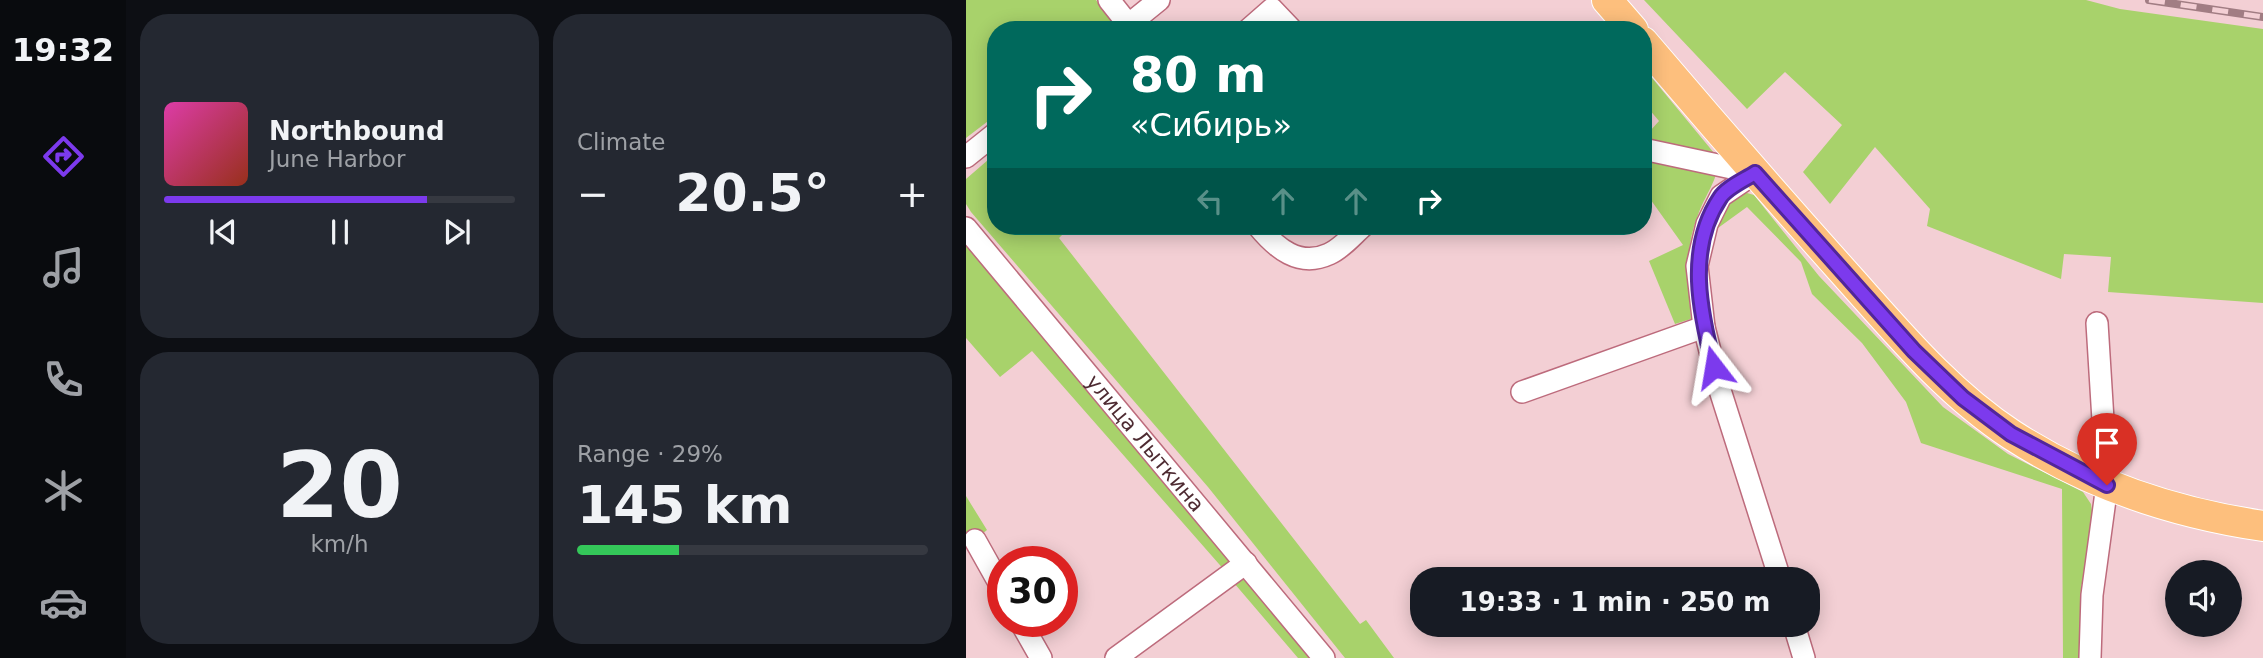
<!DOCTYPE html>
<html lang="en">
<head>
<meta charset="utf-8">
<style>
  body { margin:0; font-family:"DejaVu Sans",sans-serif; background:#242831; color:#f1f3f6; height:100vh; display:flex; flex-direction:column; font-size:26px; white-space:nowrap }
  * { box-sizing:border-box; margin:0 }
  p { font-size:23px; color:#9ea1a6 }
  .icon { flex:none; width:38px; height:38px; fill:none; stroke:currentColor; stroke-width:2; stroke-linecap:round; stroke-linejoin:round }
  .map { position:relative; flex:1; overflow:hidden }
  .drawer { display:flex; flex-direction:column; gap:14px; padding:14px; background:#0d0f14; width:840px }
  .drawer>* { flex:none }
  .guide { position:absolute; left:21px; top:21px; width:665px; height:214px; border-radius:28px; box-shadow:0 4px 18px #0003; background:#00695c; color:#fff; overflow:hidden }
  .controls { position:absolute; left:1199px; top:560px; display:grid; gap:14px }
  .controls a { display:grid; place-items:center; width:77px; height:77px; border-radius:50%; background:#171b24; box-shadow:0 4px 18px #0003; font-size:35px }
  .speed { position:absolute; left:21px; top:546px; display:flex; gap:14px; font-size:35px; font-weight:700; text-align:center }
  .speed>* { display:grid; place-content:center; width:91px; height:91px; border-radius:50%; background:#171b24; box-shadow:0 4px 18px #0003; line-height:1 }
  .speed .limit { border:10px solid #d22; background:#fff; color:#111 }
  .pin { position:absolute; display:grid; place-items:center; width:60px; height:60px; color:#fff; margin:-72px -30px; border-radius:50% 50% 50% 0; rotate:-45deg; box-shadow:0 0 7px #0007 }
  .pin .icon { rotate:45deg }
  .me { position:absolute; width:77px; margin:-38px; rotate:346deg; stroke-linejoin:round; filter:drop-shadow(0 0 5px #0008) }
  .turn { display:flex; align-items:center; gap:24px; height:147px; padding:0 28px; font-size:32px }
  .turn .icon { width:91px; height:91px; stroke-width:2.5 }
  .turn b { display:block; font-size:49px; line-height:60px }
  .lanes { display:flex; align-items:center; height:66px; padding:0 28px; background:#0003; justify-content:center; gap:35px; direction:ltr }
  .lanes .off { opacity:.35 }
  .big { font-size:52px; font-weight:600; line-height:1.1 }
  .drawer .card { flex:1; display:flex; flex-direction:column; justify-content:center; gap:10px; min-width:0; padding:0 24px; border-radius:28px; background:#242831 }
  .drawer .dial { align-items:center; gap:0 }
  .dial b { font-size:91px; line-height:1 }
  .song { display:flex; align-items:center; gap:21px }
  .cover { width:84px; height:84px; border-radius:10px; background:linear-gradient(135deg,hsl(320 70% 55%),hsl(10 70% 35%)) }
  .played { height:7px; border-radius:4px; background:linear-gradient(90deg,#7c3aed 75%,#363941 75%) }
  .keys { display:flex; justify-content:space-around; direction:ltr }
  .heat { display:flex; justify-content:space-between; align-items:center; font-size:38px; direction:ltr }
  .charge { height:10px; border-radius:5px; background:linear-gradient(90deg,#34c759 29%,#363941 0) }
  .drawer .tiles { flex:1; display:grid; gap:14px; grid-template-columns:repeat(2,1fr) }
  .trip { position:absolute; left:444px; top:567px; width:410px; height:70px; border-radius:28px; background:#171b24; box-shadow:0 4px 18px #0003; font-weight:600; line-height:70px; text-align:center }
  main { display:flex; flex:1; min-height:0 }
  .menu { display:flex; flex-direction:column; width:126px; justify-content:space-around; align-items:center; background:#090b0e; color:#9ea1a6 }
  .menu .icon { width:49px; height:49px }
  .menu .current { color:#7c3aed }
  .menu b { font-size:32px; color:#f1f3f6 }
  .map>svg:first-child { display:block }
  .green { fill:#a8d26b }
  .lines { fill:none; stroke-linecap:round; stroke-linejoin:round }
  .minor-casing { stroke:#bd6b7c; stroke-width:24 }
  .highway-casing { stroke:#fff; stroke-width:32 }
  .minor { stroke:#fff; stroke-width:21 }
  .highway { stroke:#fdbf7d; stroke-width:30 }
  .rail-casing { stroke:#a17d83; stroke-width:8 }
  .rail { stroke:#f3cfd4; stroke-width:5; stroke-dasharray:16; stroke-linecap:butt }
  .route-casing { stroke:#51269a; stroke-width:18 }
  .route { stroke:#7c3aed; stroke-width:12 }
  .labels { text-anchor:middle; stroke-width:7; stroke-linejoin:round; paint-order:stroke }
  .street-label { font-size:21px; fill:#4e2b32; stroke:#f3cfd4 }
</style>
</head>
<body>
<main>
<nav class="menu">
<b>19:32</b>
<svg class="icon current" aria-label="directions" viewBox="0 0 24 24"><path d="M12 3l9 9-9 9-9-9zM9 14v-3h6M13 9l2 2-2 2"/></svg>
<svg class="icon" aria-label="music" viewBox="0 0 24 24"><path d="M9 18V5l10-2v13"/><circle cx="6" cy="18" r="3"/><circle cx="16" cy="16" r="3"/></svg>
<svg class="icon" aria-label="phone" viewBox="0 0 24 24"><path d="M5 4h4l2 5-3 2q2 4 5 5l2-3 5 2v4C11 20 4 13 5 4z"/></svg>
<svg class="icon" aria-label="climate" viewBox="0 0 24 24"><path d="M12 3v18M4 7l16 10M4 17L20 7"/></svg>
<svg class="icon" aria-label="car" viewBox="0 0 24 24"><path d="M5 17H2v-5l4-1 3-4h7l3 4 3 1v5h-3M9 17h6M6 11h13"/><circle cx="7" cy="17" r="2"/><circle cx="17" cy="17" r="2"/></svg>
</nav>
<section class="drawer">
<div class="tiles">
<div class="card">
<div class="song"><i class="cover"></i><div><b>Northbound</b><p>June Harbor</p></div></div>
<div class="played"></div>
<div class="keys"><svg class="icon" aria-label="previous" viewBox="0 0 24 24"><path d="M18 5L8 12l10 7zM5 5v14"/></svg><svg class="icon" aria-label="pause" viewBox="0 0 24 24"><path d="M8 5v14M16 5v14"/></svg><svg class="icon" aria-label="next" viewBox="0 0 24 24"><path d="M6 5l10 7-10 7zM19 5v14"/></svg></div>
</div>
<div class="card"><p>Climate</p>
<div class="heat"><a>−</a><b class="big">20.5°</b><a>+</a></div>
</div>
<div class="card dial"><b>20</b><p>km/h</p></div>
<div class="card"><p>Range · 29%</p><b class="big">145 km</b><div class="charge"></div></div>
</div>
</section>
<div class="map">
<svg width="1297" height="658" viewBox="0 0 1297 658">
  <rect width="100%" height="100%" fill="#f3cfd4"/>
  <path class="green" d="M 0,0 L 130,0 L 149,24 L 142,30 L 30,30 L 30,115 L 0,138 Z
    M 678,0 L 1120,0 L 1154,9 L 1297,29 L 1297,303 L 1142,292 L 1145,257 L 1098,254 L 1095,279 L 961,226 L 964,209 L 909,147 L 864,204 L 837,172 L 876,125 L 819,72 L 781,109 Z
    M 677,67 L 753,159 C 752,180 739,195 732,215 C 718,249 722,283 725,319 L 709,324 L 683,261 L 717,245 L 677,189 L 677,130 L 684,131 L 693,121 L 677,102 Z
    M 30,153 L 30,226 L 95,226 L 100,231 L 93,238 L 394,624 L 400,620 L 428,658 L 379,658 L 242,487 L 5,212 L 0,204 L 0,179 Z
    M 781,193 L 788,195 L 853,276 L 977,407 L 1042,454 L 1117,492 L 1125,504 L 1127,518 L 1125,547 L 1115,587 L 1113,658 L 1097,658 L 1096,489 L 955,443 L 940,402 L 896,343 L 846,294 L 835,262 L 781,207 L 752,228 L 745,243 C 753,225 758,196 781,193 Z
    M 0,242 L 271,564 L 260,572 L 66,351 L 34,377 L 0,338 Z
    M 0,496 L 21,530 L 16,534 L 6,555 L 0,546 Z
    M 279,575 L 349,658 L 332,658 L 268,583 Z"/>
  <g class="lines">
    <defs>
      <g id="minor">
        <path d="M 143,0 L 162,24"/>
        <path d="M 156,30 L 193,0"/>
        <path d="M 282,30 L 306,9 L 326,30"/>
        <path d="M 677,149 L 789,173"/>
        <path d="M 0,157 L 30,133"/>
        <path d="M 789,173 L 755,196 L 741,224 L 731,266 L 738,327 L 753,387 L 814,579"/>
        <path d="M 292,226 C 310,248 333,268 363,254 C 375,249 387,235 397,226"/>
        <path id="s1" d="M 0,228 L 358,658"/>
        <path d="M 556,392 L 738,327"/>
        <path d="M 9,540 L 37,590"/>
        <path d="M 54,621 L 75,658"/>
        <path d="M 828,625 L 838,658"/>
        <path d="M 150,658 L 280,563"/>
        <path d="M 1124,658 L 1126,595 L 1141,485 L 1131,323"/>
      </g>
      <path id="highway" d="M 641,0 L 667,30
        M 677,42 C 745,122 813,200 882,277 C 933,334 982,393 1046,435 C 1122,484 1208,513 1297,526"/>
    </defs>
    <use href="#minor" class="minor-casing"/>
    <use href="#highway" class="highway-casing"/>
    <use href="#minor" class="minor"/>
    <use href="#highway" class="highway"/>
    <defs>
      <path id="rail" d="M 1183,0 L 1297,17"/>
    </defs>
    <use href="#rail" class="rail-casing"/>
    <use href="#rail" class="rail"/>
  </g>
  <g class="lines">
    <defs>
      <path id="route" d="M 748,367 C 734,312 720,249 754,198 C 760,188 778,180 789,173 L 948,351 L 997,398 L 1045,434 L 1141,485"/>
    </defs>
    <use href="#route" class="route-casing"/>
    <use href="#route" class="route"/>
  </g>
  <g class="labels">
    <g class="street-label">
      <text dy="7" stroke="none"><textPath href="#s1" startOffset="280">улица Лыткина</textPath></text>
    </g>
  </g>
</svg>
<div class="controls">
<a><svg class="icon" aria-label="sound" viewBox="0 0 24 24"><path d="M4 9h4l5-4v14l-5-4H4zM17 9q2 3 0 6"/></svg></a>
</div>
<div class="speed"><div class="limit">30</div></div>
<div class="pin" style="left:1141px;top:485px;background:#d93025"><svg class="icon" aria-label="arrive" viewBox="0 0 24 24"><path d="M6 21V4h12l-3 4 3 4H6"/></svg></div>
<svg class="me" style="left:748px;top:367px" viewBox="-20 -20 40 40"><path d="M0-17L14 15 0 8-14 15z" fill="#7c3aed" stroke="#fff" stroke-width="4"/></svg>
<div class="trip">19:33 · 1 min · 250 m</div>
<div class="guide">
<div class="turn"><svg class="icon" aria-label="right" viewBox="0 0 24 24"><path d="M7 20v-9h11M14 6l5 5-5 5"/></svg><div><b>80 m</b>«Сибирь»</div></div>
<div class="lanes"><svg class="icon off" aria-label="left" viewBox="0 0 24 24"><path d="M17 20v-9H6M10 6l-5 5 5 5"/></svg><svg class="icon off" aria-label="ahead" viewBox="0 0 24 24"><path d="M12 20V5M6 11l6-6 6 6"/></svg><svg class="icon off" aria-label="ahead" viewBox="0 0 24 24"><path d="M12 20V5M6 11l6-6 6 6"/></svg><svg class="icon" aria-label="right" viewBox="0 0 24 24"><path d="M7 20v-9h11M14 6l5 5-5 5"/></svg></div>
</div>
</div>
</main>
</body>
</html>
